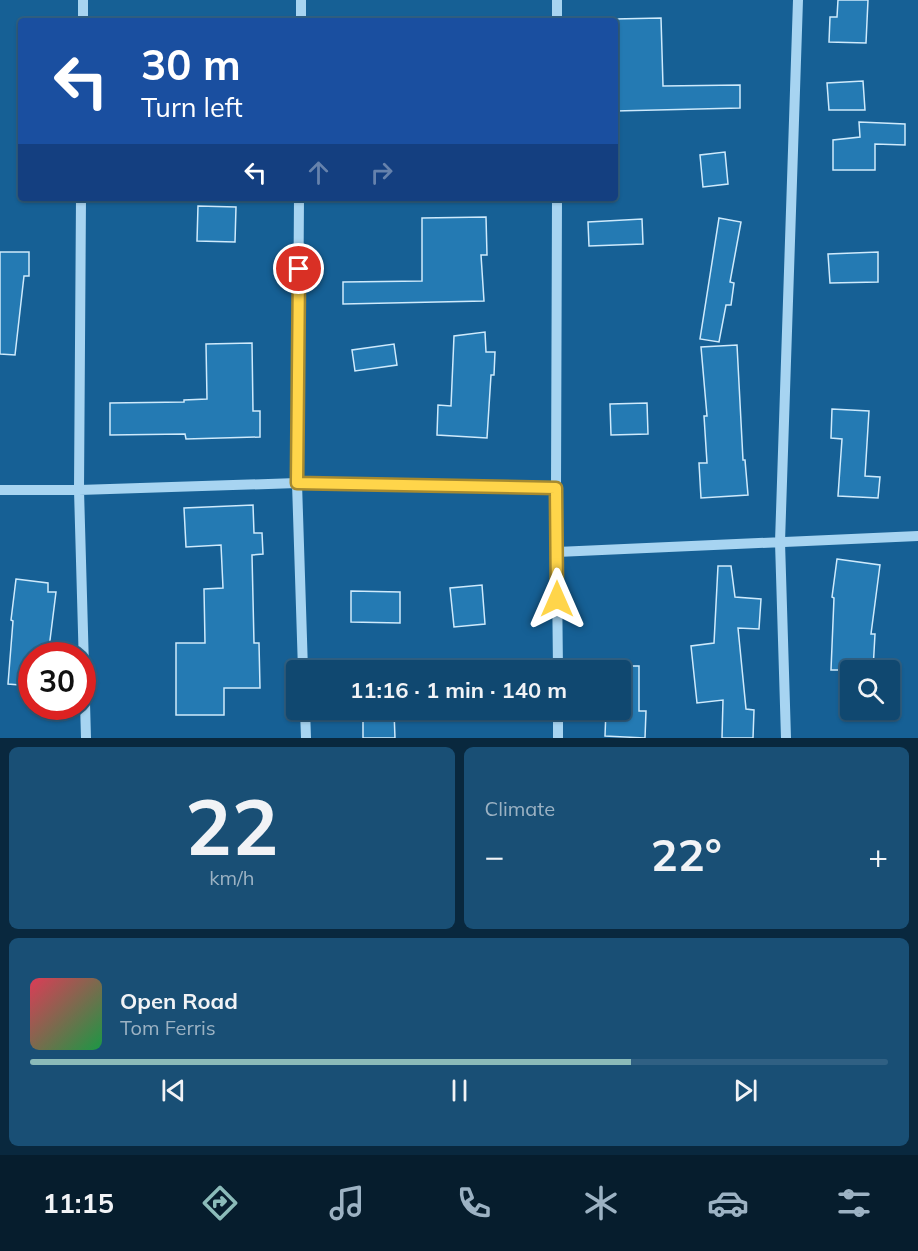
<!DOCTYPE html>
<html lang="en">
<head>
<meta charset="utf-8">
<style>
  body { margin:0; font-family:Mulish,sans-serif; background:#194f75; color:#f1f3f6; height:100vh; display:flex; flex-direction:column; font-size:22px; white-space:nowrap }
  * { box-sizing:border-box; margin:0 }
  p { font-size:20px; color:#9cb2c3 }
  .icon { flex:none; width:33px; height:33px; fill:none; stroke:currentColor; stroke-width:2; stroke-linecap:round; stroke-linejoin:round }
  .map { position:relative; height:738px; overflow:hidden }
  .sheet { display:flex; flex-direction:column; gap:9px; padding:9px; background:#09283e; flex:1 }
  .sheet>* { flex:none }
  .banner { position:absolute; left:18px; top:18px; width:600px; height:183px; border-radius:6px; box-shadow:0 2px 4px #0004,0 0 0 2px #306083; background:#1a4fa0; color:#fff; overflow:hidden }
  .tools { position:absolute; left:840px; top:660px; display:grid; gap:12px }
  .tools a { display:grid; place-items:center; width:60px; height:60px; border-radius:6px; background:#104870; box-shadow:0 2px 4px #0004,0 0 0 2px #306083; font-size:30px }
  .speed { position:absolute; left:18px; top:642px; display:flex; gap:12px; font-size:30px; font-weight:700; text-align:center }
  .speed>* { display:grid; place-content:center; width:78px; height:78px; border-radius:50%; background:#104870; box-shadow:0 2px 4px #0004,0 0 0 2px #306083; line-height:1 }
  .speed .limit { border:9px solid #d22; background:#fff; color:#111 }
  .pin { position:absolute; display:grid; place-items:center; width:51px; height:51px; color:#fff; margin:-26px; border:3px solid #fff; border-radius:50%; box-shadow:0 2px 6px #0007 }
  .me { position:absolute; width:66px; margin:-33px; rotate:0deg; stroke-linejoin:round; filter:drop-shadow(0 0 4px #0008) }
  .turn { display:flex; align-items:center; gap:21px; height:126px; padding:0 24px; font-size:27px }
  .turn .icon { width:78px; height:78px; stroke-width:2.5 }
  .turn b { display:block; font-size:42px; line-height:51px }
  .lanes { display:flex; align-items:center; height:57px; padding:0 24px; background:#0003; justify-content:center; gap:30px; direction:ltr }
  .lanes .off { opacity:.35 }
  .big { font-size:45px; font-weight:700; line-height:1.1 }
  .sheet .widget { flex:1; display:flex; flex-direction:column; justify-content:center; gap:9px; min-width:0; padding:0 21px; border-radius:9px; background:#194f75 }
  .sheet .dial { align-items:center; gap:0 }
  .dial b { font-size:78px; line-height:1 }
  .song { display:flex; align-items:center; gap:18px }
  .cover { width:72px; height:72px; border-radius:9px; background:linear-gradient(135deg,hsl(350 70% 55%),hsl(140 70% 35%)) }
  .played { height:6px; border-radius:3px; background:linear-gradient(90deg,#8bbbb9 70%,#306083 70%) }
  .keys { display:flex; justify-content:space-around; direction:ltr }
  .heat { display:flex; justify-content:space-between; align-items:center; font-size:33px; direction:ltr }
  .sheet .tiles { flex:1; display:grid; gap:9px; grid-template-columns:1fr 1fr }
  .widget:last-child { grid-column:span 2 }
  .trip { position:absolute; left:286px; top:660px; width:345px; height:60px; border-radius:6px; background:#104870; box-shadow:0 2px 4px #0004,0 0 0 2px #306083; font-weight:700; line-height:60px; text-align:center }
  .menu { display:flex; height:96px; justify-content:space-around; align-items:center; background:#061d2d; color:#9cb2c3 }
  .menu .icon { width:42px; height:42px }
  .menu .selected { color:#8bbbb9 }
  .menu b { font-size:27px; color:#f1f3f6 }
  .map>svg:first-child { display:block }
  .building { fill:#247ab3; stroke:#ceeafc; stroke-width:1.5 }
  .lines { fill:none; stroke-linecap:round; stroke-linejoin:round }
  .minor { stroke:#a7d4f1; stroke-width:10 }
  .route-casing { stroke:#a68a30; stroke-width:15 }
  .route { stroke:#ffd54a; stroke-width:10 }
</style>
</head>
<body>
<div class="map">
<svg width="918" height="738" viewBox="0 0 918 738">
  <rect width="100%" height="100%" fill="#166095"/>
  <path class="building" d="M 838,0 L 868,0 L 866,43 L 829,42 L 830,17 L 837,17 Z
    M 661,18 L 663,86 L 740,85 L 740,108 L 615,111 L 615,19 Z
    M 863,81 L 865,110 L 829,110 L 827,83 Z
    M 859,122 L 905,124 L 905,145 L 875,144 L 875,170 L 833,170 L 833,140 L 860,137 Z
    M 725,152 L 728,184 L 703,187 L 700,155 Z
    M 198,206 L 236,207 L 235,242 L 197,241 Z
    M 486,217 L 487,255 L 481,255 L 484,301 L 343,304 L 343,282 L 422,281 L 422,218 Z
    M 719,218 L 741,222 L 730,282 L 734,283 L 731,305 L 726,305 L 719,342 L 700,339 Z
    M 642,219 L 643,244 L 589,246 L 588,222 Z
    M 0,252 L 29,252 L 29,276 L 24,276 L 15,355 L 0,354 Z
    M 878,252 L 878,282 L 830,283 L 828,254 Z
    M 485,332 L 486,352 L 495,352 L 494,375 L 491,375 L 487,438 L 437,435 L 438,405 L 451,406 L 454,336 Z
    M 252,343 L 253,411 L 260,411 L 260,437 L 186,439 L 185,434 L 110,435 L 110,403 L 184,402 L 184,400 L 207,399 L 206,344 Z
    M 394,344 L 397,365 L 355,371 L 352,350 Z
    M 737,345 L 743,460 L 745,460 L 748,495 L 701,498 L 699,463 L 707,463 L 704,416 L 707,416 L 701,347 Z
    M 647,403 L 648,434 L 611,435 L 610,404 Z
    M 832,409 L 869,411 L 865,476 L 880,477 L 878,498 L 838,496 L 842,439 L 831,438 Z
    M 253,505 L 254,533 L 262,533 L 263,554 L 252,555 L 254,643 L 259,643 L 260,688 L 224,688 L 224,715 L 176,715 L 176,643 L 205,643 L 204,589 L 223,588 L 221,545 L 186,547 L 184,508 Z
    M 837,559 L 880,565 L 871,634 L 875,634 L 873,670 L 831,670 L 834,598 L 832,597 Z
    M 718,566 L 731,566 L 735,597 L 761,599 L 759,629 L 738,628 L 746,709 L 754,710 L 753,738 L 722,738 L 723,700 L 697,703 L 691,646 L 714,643 Z
    M 16,579 L 48,583 L 48,592 L 56,592 L 48,656 L 32,656 L 32,686 L 8,684 L 13,621 L 11,620 Z
    M 482,585 L 485,624 L 454,627 L 450,588 Z
    M 351,591 L 400,592 L 400,623 L 351,622 Z
    M 609,666 L 639,666 L 639,711 L 646,711 L 645,738 L 605,736 L 606,710 L 621,710 L 621,670 L 608,670 Z
    M 363,711 L 394,711 L 395,738 L 363,738 Z"/>
  <g class="lines">
    <path class="minor" d="M 83,21 L 83,0
      M 301,21 L 301,0
      M 557,21 L 557,0
      M 81,198 L 79,490 L 86,738
      M 299,198 L 297,483 L 303,670
      M 557,198 L 556,488 L 558,670
      M 0,490 L 79,490 L 297,483 L 556,488
      M 557,552 L 918,536
      M 305,710 L 306,738
      M 558,710 L 558,738
      M 786,738 L 780,542 L 798,0"/>
  </g>
  <g class="lines">
    <defs>
      <path id="route" d="M 299,269 L 297,483 L 556,488 L 557,599"/>
    </defs>
    <use href="#route" class="route-casing"/>
    <use href="#route" class="route"/>
  </g>
</svg>
<div class="tools">
<a><svg class="icon" aria-label="search" viewBox="0 0 24 24"><circle cx="10" cy="10" r="6"/><path d="M15 15l6 6"/></svg></a>
</div>
<div class="speed"><div class="limit">30</div></div>
<div class="pin" style="left:299px;top:269px;background:#d93025"><svg class="icon" aria-label="arrive" viewBox="0 0 24 24"><path d="M6 21V4h12l-3 4 3 4H6"/></svg></div>
<svg class="me" style="left:557px;top:599px" viewBox="-20 -20 40 40"><path d="M0-17L14 15 0 8-14 15z" fill="#ffd54a" stroke="#fff" stroke-width="4"/></svg>
<div class="trip">11:16 · 1 min · 140 m</div>
<div class="banner">
<div class="turn"><svg class="icon" aria-label="left" viewBox="0 0 24 24"><path d="M17 20v-9H6M10 6l-5 5 5 5"/></svg><div><b>30 m</b>Turn left</div></div>
<div class="lanes"><svg class="icon" aria-label="left" viewBox="0 0 24 24"><path d="M17 20v-9H6M10 6l-5 5 5 5"/></svg><svg class="icon off" aria-label="ahead" viewBox="0 0 24 24"><path d="M12 20V5M6 11l6-6 6 6"/></svg><svg class="icon off" aria-label="right" viewBox="0 0 24 24"><path d="M7 20v-9h11M14 6l5 5-5 5"/></svg></div>
</div>
</div>
<section class="sheet">
<div class="tiles">
<div class="widget dial"><b>22</b><p>km/h</p></div>
<div class="widget"><p>Climate</p>
<div class="heat"><a>−</a><b class="big">22°</b><a>+</a></div>
</div>
<div class="widget">
<div class="song"><i class="cover"></i><div><b>Open Road</b><p>Tom Ferris</p></div></div>
<div class="played"></div>
<div class="keys"><svg class="icon" aria-label="previous" viewBox="0 0 24 24"><path d="M18 5L8 12l10 7zM5 5v14"/></svg><svg class="icon" aria-label="pause" viewBox="0 0 24 24"><path d="M8 5v14M16 5v14"/></svg><svg class="icon" aria-label="next" viewBox="0 0 24 24"><path d="M6 5l10 7-10 7zM19 5v14"/></svg></div>
</div>
</div>
</section>
<nav class="menu">
<b>11:15</b>
<svg class="icon selected" aria-label="directions" viewBox="0 0 24 24"><path d="M12 3l9 9-9 9-9-9zM9 14v-3h6M13 9l2 2-2 2"/></svg>
<svg class="icon" aria-label="music" viewBox="0 0 24 24"><path d="M9 18V5l10-2v13"/><circle cx="6" cy="18" r="3"/><circle cx="16" cy="16" r="3"/></svg>
<svg class="icon" aria-label="phone" viewBox="0 0 24 24"><path d="M5 4h4l2 5-3 2q2 4 5 5l2-3 5 2v4C11 20 4 13 5 4z"/></svg>
<svg class="icon" aria-label="climate" viewBox="0 0 24 24"><path d="M12 3v18M4 7l16 10M4 17L20 7"/></svg>
<svg class="icon" aria-label="car" viewBox="0 0 24 24"><path d="M5 17H2v-5l4-1 3-4h7l3 4 3 1v5h-3M9 17h6M6 11h13"/><circle cx="7" cy="17" r="2"/><circle cx="17" cy="17" r="2"/></svg>
<svg class="icon" aria-label="filters" viewBox="0 0 24 24"><path d="M4 7h16M4 17h16"/><circle cx="9" cy="7" r="2"/><circle cx="15" cy="17" r="2"/></svg>
</nav>
</body>
</html>
